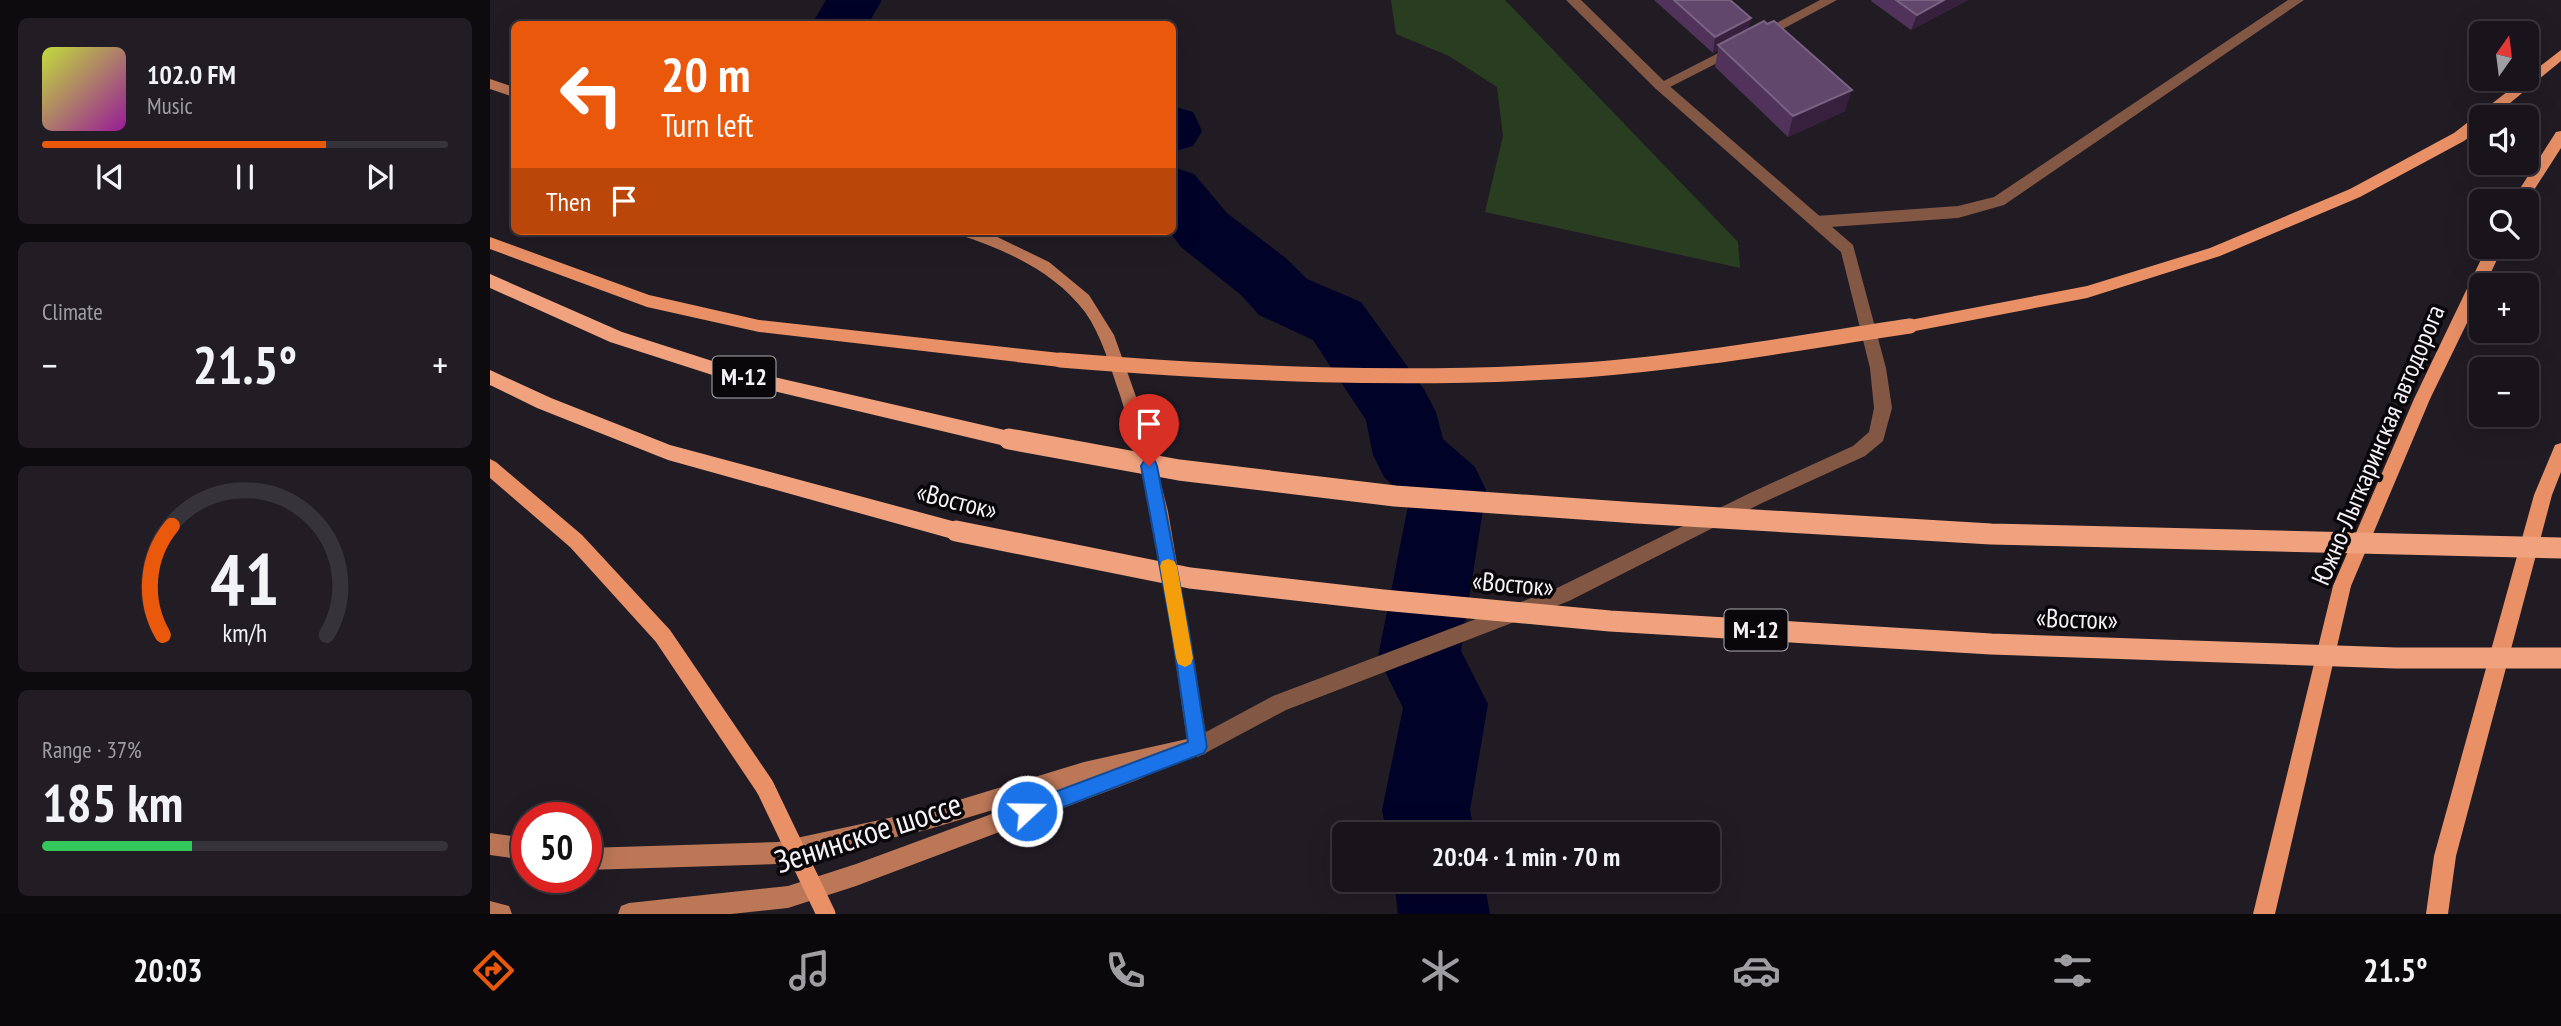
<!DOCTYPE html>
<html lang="en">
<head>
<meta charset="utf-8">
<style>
  body { margin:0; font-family:"PT Sans Narrow",sans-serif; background:#221d24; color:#f1f3f6; height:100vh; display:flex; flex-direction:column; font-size:26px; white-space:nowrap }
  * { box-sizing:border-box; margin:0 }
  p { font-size:23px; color:#9f9ea3 }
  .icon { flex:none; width:38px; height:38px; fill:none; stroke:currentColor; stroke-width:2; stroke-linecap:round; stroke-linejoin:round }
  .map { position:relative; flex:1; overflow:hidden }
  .details { display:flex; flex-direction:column; gap:18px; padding:18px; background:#0e0b0f; width:490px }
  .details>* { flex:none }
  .hud { position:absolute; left:21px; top:21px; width:665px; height:214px; border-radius:10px; box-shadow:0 7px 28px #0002,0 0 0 2px #37333a; background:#ea580c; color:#fff; overflow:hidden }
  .needle { width:46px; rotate:14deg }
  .buttons { position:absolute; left:1979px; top:21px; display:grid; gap:14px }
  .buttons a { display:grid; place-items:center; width:70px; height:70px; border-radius:10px; background:#19141b; box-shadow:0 7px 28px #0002,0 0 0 2px #37333a; font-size:35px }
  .speed { position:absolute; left:21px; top:802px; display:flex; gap:14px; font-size:35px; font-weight:700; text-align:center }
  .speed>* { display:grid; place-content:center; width:91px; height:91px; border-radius:50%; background:#19141b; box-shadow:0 7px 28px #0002,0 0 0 2px #37333a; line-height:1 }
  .speed .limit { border:10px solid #d22; background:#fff; color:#111 }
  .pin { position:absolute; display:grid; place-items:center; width:60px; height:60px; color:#fff; margin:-72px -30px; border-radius:50% 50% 50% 0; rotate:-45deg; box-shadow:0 0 7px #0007 }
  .pin .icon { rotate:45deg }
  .me { position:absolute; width:77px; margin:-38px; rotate:69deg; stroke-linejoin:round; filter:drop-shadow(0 0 5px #0008) }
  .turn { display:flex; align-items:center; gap:24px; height:147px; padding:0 35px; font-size:32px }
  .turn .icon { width:91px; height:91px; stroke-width:2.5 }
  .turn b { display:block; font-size:49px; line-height:60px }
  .then { display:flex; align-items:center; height:66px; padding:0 35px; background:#0003; gap:14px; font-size:26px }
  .big { font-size:52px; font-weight:700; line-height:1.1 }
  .details .card { flex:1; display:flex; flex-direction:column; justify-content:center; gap:10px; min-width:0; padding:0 24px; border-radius:10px; background:#221d24 }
  .details .dial { align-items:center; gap:0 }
  .dial svg { height:182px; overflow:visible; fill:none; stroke:#37333a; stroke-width:7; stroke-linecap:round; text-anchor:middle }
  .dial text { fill:#f1f3f6; stroke:none }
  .song { display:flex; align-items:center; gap:21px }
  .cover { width:84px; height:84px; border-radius:10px; background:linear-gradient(135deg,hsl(70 70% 55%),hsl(300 70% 35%)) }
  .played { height:7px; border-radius:4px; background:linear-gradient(90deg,#ea580c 70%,#37333a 70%) }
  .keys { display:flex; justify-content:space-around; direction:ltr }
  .heat { display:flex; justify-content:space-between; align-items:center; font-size:38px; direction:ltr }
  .charge { height:10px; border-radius:5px; background:linear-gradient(90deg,#34c759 37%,#37333a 0) }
  .trip { position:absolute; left:842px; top:822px; width:388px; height:70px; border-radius:10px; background:#19141b; box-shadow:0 7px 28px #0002,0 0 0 2px #37333a; font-weight:700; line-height:70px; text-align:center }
  .tabs { display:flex; height:112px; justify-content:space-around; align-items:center; background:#0a080b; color:#9f9ea3 }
  .tabs .icon { width:49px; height:49px }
  .tabs .current { color:#ea580c }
  .tabs b { font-size:32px; color:#f1f3f6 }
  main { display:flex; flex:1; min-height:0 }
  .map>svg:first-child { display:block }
  .green { fill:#293e20 }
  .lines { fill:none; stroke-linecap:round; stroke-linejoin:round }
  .river { fill:#000228; fill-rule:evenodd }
  .service { fill:#825744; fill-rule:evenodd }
  .minor { fill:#825744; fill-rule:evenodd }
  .secondary { fill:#bc7757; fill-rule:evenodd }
  .primary { fill:#e99066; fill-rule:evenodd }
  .trunk { fill:#f0a27e; fill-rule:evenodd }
  .primary-bridge-far1 { stroke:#e99066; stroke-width:15 }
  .primary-bridge { stroke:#e99066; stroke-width:19 }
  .trunk-bridge { stroke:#f0a27e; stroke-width:21 }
  .wall { fill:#50325b }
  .shaded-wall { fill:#36203e }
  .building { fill:#62476c; stroke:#796282; stroke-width:2 }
  .route { fill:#1a73e8; stroke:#114b97; stroke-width:2 }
  .slow { fill:#f59e0b }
  .labels { text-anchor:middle; stroke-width:7; stroke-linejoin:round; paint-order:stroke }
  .shield { fill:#09070a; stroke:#afacb1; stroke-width:2 }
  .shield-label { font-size:24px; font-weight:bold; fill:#f6f2f8 }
  .street-label { font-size:26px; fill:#f6f2f8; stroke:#09070a }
  .near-street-label { font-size:32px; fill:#f6f2f8; stroke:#09070a }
</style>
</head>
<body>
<main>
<section class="details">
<div class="card">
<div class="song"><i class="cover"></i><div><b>102.0 FM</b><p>Music</p></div></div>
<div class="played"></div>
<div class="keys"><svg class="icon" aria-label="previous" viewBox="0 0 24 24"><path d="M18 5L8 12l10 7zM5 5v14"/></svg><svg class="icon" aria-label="pause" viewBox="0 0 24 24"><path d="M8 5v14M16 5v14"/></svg><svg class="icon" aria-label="next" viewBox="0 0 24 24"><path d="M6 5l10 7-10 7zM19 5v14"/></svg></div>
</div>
<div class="card"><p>Climate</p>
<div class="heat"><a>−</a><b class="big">21.5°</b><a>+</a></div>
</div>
<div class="card dial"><svg viewBox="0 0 100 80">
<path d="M14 69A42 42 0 1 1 86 69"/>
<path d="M14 69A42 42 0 0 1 18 21" stroke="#ea580c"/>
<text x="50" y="56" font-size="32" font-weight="700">41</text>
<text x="50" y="72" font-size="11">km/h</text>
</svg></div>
<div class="card"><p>Range · 37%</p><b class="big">185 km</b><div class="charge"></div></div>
</section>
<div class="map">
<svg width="2071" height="914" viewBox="0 0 2071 914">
  <rect width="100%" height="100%" fill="#211b24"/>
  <path class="green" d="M 901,0 L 1015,0 L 1248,242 L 1250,268 L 995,212 L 1013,136 L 1007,87 L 959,56 L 906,34 Z"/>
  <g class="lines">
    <path class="river" d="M 336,0 L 392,0 L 378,24 L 322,24 Z
      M 682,106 L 703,112 L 712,131 L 703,146 L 682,152 Z
      M 682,167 L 704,174 L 737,213 L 797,259 L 817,279 L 871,302 L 935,391 L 946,412 L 953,439 L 985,467 L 996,490 L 971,651 L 998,704 L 980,810 L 985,835 L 897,835 L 892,810 L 913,708 L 888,657 L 919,501 L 894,477 L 883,455 L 876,420 L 823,340 L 769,315 L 751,295 L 691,247 L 679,231 L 682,231 Z
      M 904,880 L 994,880 L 1000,914 L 908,914 Z"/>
    <path class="service" d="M 1330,0 L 1347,0 L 1276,38 L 1271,39 L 1264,35 Z
      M 1798,0 L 1814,0 L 1514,205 L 1468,218 L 1326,228 L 1318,222 L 1326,216 L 1468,206 L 1504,197 Z
      M 1246,44 L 1251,45 L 1251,51 L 1176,89 L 1166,89 L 1164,86 Z"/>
    <path class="minor" d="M 1076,0 L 1091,0 L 1176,83 L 1363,245 L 1396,368 L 1402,408 L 1393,441 L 1375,456 L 1272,503 L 1079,601 L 796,710 L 708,757 L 701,754 L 698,747 L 701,740 L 783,696 L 1065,589 L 1260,493 L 1363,446 L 1379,432 L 1384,408 L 1380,368 L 1351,252 L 1166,89 Z"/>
    <path class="secondary" d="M 0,79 L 24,87 L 24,97 L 0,89 Z
      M 467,231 L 497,232 L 559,262 L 599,295 L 624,335 L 654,419 L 678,511 L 718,747 L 715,754 L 657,768 L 654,777 L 647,780 L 366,886 L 298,908 L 241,914 L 128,914 L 131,906 L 139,903 L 298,886 L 366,864 L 553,795 L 436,830 L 288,864 L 96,870 L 96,848 L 288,842 L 436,810 L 594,762 L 697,739 C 680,624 666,507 630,395 C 620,367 612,336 595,312 C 565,272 516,250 470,235 Z
      M 0,833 L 37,838 L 37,860 L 0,855 Z
      M 0,901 L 19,906 L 22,914 L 0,914 Z"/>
    <path class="primary" d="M 2071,50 L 2071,61 L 2003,117 L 1992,117 L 1992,127 L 1974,141 L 1870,197 L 1730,256 L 1597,298 L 1420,332 L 1412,326 L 1420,320 L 1597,286 L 1720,248 L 1860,189 L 1964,133 Z
      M 2071,131 L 2071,148 L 2037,201 L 2022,201 L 2066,132 Z
      M 0,237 L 159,295 L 269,320 L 570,353 L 576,355 L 578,360 L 576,365 L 570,367 L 269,332 L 157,307 L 0,249 Z
      M 1997,247 L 2013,247 L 1995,285 L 1992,285 L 1992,292 L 1940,399 L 1861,586 L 1785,914 L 1763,914 L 1843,586 L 1924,399 Z
      M 2071,443 L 2071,472 L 2062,495 L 1966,856 L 1958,914 L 1936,914 L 1944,856 L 2044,495 L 2065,445 Z
      M 0,459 L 6,462 L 92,535 L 180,630 L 282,780 L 285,787 L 282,794 L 275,797 L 268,794 L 166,642 L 80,547 L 0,478 Z"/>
    <path class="trunk" d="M 0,274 L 132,332 L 241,367 L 519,431 L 526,433 L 529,439 L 526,445 L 519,447 L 241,381 L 120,342 L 0,288 Z
      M 0,370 L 61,398 L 180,445 L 466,522 L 473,525 L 476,531 L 473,537 L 466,540 L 178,460 L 47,408 L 0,385 Z"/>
    <path class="primary-bridge-far1" d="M 570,360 C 745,374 919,382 1094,370 C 1204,362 1312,342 1420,326"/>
    <path class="primary-bridge" d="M 275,787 L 336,914"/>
    <path class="trunk-bridge" d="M 519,439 L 689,470 L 905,496 L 1147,513 L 1501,534 L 2071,548
      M 466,531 L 700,578 L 893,600 L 1120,621 L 1501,644 L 1906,658 L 2071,658"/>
  </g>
  <path class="wall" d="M 1164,0 L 1240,0 L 1259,29 L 1355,111 L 1298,137 L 1225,67 L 1228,50 L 1223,53 Z
    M 1382,0 L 1478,0 L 1421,30 L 1381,1 Z"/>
  <path class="shaded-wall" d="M 1454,0 L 1478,0 L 1421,30 L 1427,15 Z
    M 1261,18 L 1258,34 L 1228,45 L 1228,50 L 1223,53 L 1225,37 Z
    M 1362,90 L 1355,111 L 1298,137 L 1303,116 Z"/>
  <path class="building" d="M 1184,0 L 1240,0 L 1261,18 L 1225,37 Z
    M 1406,0 L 1454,0 L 1427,15 Z
    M 1274,21 L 1277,24 L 1284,21 L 1362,90 L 1303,116 L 1228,45 Z"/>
  <path class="route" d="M 659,459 L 665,461 L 667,466 L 699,632 L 717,747 L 714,753 L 537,821 L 530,818 L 527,811 L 530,805 L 698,742 L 682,632 L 651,466 L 654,461 Z"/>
  <path class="slow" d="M 678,559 L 684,561 L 687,566 L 703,658 L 701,664 L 695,667 L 688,664 L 686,658 L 670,566 L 672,561 Z"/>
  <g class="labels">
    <g class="shield">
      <rect x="222.5" y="356.5" width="63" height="41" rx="5"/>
      <rect x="1234.5" y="609.5" width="63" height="41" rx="5"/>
    </g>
    <g class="shield-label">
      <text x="254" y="385">М-12</text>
      <text x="1266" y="638">М-12</text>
    </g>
    <g class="street-label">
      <text transform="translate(1888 445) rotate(-67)" y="9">Южно-Лыткаринская автодорога</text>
      <text transform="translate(467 501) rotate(14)" y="9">«Восток»</text>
      <text transform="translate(1023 584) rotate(5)" y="9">«Восток»</text>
      <text transform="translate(1587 619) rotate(2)" y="9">«Восток»</text>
    </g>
    <g class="near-street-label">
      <text transform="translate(378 833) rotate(-18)" y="11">Зенинское шоссе</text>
    </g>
  </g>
</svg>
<div class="buttons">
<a><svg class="needle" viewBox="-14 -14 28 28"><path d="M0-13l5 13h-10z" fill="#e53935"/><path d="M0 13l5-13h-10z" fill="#9f9ea3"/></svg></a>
<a><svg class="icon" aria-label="sound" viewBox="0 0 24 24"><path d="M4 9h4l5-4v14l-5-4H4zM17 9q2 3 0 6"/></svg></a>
<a><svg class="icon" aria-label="search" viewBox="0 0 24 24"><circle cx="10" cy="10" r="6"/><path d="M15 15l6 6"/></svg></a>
<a>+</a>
<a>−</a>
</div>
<div class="speed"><div class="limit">50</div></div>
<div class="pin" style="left:659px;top:466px;background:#d93025"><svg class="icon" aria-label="arrive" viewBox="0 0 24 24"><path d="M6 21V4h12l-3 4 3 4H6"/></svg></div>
<svg class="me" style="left:537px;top:811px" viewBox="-20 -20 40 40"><circle r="17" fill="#1a73e8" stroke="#fff" stroke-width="3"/><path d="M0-11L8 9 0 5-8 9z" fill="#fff"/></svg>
<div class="trip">20:04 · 1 min · 70 m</div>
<div class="hud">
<div class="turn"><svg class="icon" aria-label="left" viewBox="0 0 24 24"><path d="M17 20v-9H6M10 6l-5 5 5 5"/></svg><div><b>20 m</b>Turn left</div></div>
<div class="then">Then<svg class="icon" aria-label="arrive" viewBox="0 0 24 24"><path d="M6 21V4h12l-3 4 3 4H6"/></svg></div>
</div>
</div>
</main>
<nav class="tabs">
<b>20:03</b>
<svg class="icon current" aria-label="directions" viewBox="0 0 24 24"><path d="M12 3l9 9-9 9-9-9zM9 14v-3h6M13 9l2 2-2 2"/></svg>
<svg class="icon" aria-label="music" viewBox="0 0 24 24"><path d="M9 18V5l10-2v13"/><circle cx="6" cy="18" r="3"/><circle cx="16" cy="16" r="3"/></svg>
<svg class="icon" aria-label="phone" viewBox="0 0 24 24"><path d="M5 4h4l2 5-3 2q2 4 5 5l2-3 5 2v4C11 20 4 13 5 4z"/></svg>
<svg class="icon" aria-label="climate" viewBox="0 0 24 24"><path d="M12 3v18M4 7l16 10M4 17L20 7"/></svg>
<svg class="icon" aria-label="car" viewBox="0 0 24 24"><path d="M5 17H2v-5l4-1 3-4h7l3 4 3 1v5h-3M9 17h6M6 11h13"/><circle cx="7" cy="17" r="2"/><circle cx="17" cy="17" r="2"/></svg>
<svg class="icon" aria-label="filters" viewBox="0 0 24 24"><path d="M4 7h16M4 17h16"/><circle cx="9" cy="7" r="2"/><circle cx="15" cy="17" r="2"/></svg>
<b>21.5°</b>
</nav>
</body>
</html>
